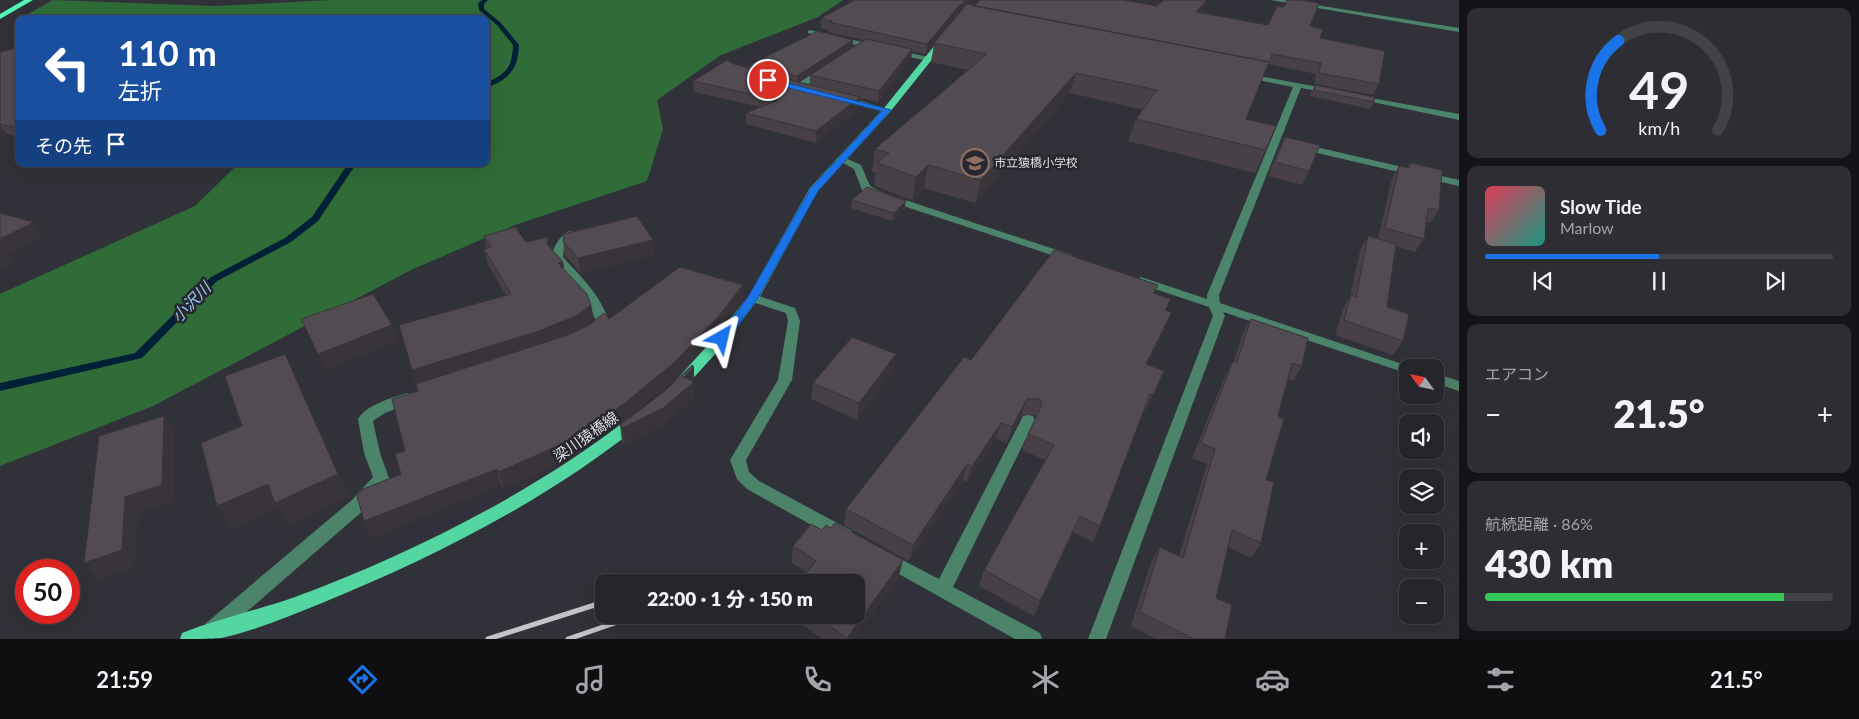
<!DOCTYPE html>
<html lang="ja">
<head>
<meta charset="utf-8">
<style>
  body { margin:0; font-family:Lato,"Noto Sans JP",sans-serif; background:#2d2d33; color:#f1f3f6; height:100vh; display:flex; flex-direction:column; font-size:19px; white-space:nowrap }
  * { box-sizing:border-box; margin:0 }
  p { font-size:16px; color:#a3a5a9 }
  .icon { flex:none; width:28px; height:28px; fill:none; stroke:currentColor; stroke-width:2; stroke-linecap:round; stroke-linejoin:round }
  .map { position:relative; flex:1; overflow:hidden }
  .panel { display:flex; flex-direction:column; gap:8px; padding:8px; background:#141418; width:400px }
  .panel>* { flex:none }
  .banner { position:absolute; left:15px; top:15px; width:475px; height:152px; border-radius:10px; box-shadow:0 5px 20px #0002,0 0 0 1px #424247; background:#1a4fa0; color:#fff; overflow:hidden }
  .needle { width:32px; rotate:303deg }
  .controls { position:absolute; left:1399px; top:359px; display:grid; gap:10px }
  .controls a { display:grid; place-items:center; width:45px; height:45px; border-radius:10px; background:#25252b; box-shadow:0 5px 20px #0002,0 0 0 1px #424247; font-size:25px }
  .speed { position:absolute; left:15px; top:559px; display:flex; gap:10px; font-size:25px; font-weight:700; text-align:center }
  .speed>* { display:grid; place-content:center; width:65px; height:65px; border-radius:50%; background:#25252b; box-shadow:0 5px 20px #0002,0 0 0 1px #424247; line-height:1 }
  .speed .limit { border:8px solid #d22; background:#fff; color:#111 }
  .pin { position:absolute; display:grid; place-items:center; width:42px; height:42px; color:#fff; margin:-21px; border:2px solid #fff; border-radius:50%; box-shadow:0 1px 5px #0007 }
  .me { position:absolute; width:55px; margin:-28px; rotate:37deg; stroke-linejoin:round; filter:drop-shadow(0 0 4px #0008) }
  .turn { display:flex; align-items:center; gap:18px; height:105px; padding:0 20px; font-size:22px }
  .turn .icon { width:65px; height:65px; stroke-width:2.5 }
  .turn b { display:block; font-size:35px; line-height:42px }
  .then { display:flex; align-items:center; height:48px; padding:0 20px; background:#0003; gap:10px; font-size:19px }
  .big { font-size:38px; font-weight:800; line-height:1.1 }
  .panel .widget { flex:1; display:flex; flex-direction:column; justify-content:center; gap:8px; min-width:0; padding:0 18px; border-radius:10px; background:#2d2d33 }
  .panel .dial { align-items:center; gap:0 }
  .dial svg { height:130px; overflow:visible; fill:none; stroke:#424247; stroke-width:7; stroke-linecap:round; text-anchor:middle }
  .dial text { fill:#f1f3f6; stroke:none }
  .song { display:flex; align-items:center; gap:15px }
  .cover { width:60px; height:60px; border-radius:8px; background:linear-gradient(135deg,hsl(350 70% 55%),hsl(170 70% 35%)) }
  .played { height:5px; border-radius:2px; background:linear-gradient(90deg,#1a73e8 50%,#424247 50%) }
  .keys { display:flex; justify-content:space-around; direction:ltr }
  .heat { display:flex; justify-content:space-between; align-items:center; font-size:28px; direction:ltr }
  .charge { height:8px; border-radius:4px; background:linear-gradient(90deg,#34c759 86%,#424247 0) }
  .trip { position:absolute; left:595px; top:574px; width:270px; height:50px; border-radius:10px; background:#25252b; box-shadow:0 5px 20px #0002,0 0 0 1px #424247; font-weight:800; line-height:50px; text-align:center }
  .tab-bar { display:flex; height:80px; justify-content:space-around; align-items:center; background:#0f0f11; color:#a3a5a9 }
  .tab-bar .icon { width:35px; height:35px }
  .tab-bar .active { color:#1a73e8 }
  .tab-bar b { font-size:22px; color:#f1f3f6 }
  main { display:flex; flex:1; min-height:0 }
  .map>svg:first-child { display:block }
  .forest { fill:#2f6c38 }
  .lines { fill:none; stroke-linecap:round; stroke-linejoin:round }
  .stream { fill:#002038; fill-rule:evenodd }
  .minor { fill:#4b846a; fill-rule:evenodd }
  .major { fill:#54d6a2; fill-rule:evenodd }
  .highway { fill:#53f7b7; fill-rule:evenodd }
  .rail { stroke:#c3c3c9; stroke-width:5 }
  .wall { fill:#474046; fill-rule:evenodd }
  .shaded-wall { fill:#393439 }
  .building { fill:#524b51; stroke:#393439 }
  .route { fill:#1a73e8; stroke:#114b97 }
  .labels { text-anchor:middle; stroke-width:5; stroke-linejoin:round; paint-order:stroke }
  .far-poi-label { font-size:12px; fill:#dfdfe4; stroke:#27272f; text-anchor:start }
  .street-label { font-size:15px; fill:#dfdfe4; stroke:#27272f }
  .water-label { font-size:16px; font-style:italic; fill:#97caf4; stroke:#27272f }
</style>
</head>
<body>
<main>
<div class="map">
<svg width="1459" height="639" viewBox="0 0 1459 639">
  <rect width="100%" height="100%" fill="#313139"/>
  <path class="forest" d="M 53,0 L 215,6 L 332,0 L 843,0 L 818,17 L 721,55 L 657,100 L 663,129 L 647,181 L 515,225 L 411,270 L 153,406 L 0,466 L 0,294 L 195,206 L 238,164 L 486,164 L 486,19 L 21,18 Z"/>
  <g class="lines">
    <path class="stream" d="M 482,0 L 488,0 L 484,4 L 484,9 L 501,23 L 519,45 C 518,70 509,79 486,88 L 486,83 C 506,74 512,68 513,45 L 497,25 L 479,10 L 478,3 Z
      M 348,164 L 356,164 L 318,221 L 291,242 L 217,281 L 142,358 L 0,391 L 0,383 L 135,353 L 211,277 L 285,238 L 312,217 Z"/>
    <path class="minor" d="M 1270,0 L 1285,0 L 1459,28 L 1459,32 Z
      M 810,30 L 879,46 L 880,48 L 876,50 L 808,33 L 808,31 Z
      M 895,50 L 929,57 L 933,59 L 929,61 L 892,54 L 892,50 Z
      M 821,68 L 828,70 L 800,90 L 794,90 L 794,86 Z
      M 1243,73 L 1329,89 L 1333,91 L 1329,93 L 1301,88 L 1219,295 L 1220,303 L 1414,368 L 1408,368 L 1408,373 L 1403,372 L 1223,312 L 1225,316 L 1106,639 L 1088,639 L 1213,316 L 1209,307 L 1137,283 L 1135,281 L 1141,277 L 1207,299 L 1207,295 L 1293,87 L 1243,77 Z
      M 1355,95 L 1459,114 L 1459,120 L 1358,99 L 1355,99 Z
      M 842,97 L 848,97 L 891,110 L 887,113 L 842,101 Z
      M 1303,144 L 1459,180 L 1459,186 L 1300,149 L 1298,147 Z
      M 841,156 L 861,165 L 870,186 L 884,193 L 1072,255 L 1074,257 L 1068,260 L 1064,259 L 876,197 L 862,190 L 854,169 L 836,159 Z
      M 570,231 L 575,234 L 564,248 L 563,257 C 581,277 601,295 609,322 L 601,331 L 593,331 L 591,328 L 596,321 L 585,297 L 551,258 C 553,248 560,234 570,231 Z
      M 753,294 L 795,308 L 800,321 L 792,380 L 746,460 L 749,472 L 759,481 L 852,531 L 854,536 L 852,541 L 846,543 L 840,541 L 747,489 L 737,479 L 730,460 L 778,380 L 788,321 L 786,313 L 749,301 L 747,298 L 749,295 Z
      M 1435,373 L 1459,381 L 1459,391 L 1435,383 Z
      M 408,393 L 413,394 L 415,398 L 413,402 L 385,413 L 373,421 L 380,453 L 389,478 L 365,509 L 219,636 L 212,639 L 205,636 L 203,630 L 205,624 L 353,499 L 373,477 L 364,453 L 358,419 C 366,405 393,397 408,393 Z
      M 1028,415 L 1033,416 L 1035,420 L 953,587 L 1040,633 L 1042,639 L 1015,639 L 881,564 L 878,559 L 881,554 L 887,552 L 939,579 L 1021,420 L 1023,416 Z"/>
    <path class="major" d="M 939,40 L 946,42 L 890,112 L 818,191 L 759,298 L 727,341 L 687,385 L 677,385 L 675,382 L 677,379 L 717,335 L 748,297 L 810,188 L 884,108 Z
      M 634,417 L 639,418 L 641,422 L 639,426 C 545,501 433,558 322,603 C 289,616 255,631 221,638 C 208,639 193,639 180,639 L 182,633 C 218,619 258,610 295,597 C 411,554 531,494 629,418 Z"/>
    <path class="highway" d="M 24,0 L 33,0 L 0,19 L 0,14 Z"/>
    <path class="rail" d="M 488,639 L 604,602
      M 568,639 L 638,615"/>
  </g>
  <path class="wall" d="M 970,5 L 974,6 L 1157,6 L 1206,7 L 1201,12 L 1268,25 L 1310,26 L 1320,38 L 1379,84 L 1373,95 L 1314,84 L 1316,74 L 1268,64 L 1246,119 L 1266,150 L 1255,173 L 1128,141 L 1136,119 L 1143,110 L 1070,93 L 975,203 L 924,188 L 912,200 L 874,186 L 876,173 L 872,172 L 875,149 L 968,70 L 931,62 L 934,44 L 926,54 L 912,51 L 911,59 L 878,102 L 860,98 L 859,108 L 816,143 L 746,124 L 746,113 L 760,107 L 694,92 L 693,81 L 734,64 L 749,68 L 749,65 L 853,40 L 852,46 L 798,82 L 810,85 L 810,75 L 864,40 L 828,32 L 829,30 L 821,28 L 821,18 ZM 960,13 L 941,35 L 956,16 Z
    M 19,47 L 19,137 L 6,134 L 0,137 L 0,52 Z
    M 1315,85 L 1374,102 L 1370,109 L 1310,96 Z
    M 1285,137 L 1309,171 L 1302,185 L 1268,176 L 1278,151 Z
    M 1410,163 L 1439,210 L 1430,223 L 1426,222 L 1424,239 L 1415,252 L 1396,246 L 1387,307 L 1403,341 L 1393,355 L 1335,335 L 1343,309 L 1350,297 L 1360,250 L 1368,236 L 1378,239 L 1392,178 L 1399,166 L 1407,168 Z
    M 852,200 L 906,201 L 904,208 L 892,221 L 851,208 Z
    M 484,236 L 526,242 L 550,247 L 563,262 L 564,269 L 591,305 L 594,320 L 586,326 L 609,319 L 743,300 L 720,332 L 676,378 L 626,419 L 569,458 L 503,488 L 501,485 L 371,538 L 364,521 L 401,474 L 405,451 L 418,391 L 416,383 L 412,370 L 506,295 L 488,265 L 484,249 L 487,249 Z
    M 563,241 L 654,255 L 581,273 L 565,256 Z
    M 1158,285 L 1154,293 L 1166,310 L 1165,328 L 1147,364 L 1164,371 L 1145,411 L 1144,410 L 1100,526 L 1093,542 L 1073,532 L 1034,616 L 979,586 L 984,570 L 1045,460 L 1022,450 L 1028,434 L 1036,418 L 1035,415 L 1021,415 L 1007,443 L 996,439 L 967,482 L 963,480 L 909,561 L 844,525 L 846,509 L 971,360 Z
    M 1251,319 L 1302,366 L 1293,381 L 1288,379 L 1278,416 L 1266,480 L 1261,543 L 1251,558 L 1228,547 L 1216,598 L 1225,639 L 1156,639 L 1131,626 L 1151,562 L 1160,547 L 1179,556 L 1207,464 L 1192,458 L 1225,376 L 1234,361 L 1243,333 Z
    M 893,371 L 857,420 L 811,399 L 813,383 Z
    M 695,383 L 694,384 L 694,399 L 664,424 L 624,444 L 622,442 L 620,425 Z
    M 831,528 L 899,576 L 855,639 L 823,639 L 788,615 L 856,615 L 807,573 L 791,562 L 793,546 L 822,530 Z"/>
  <path class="shaded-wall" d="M 966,0 L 976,0 L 956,16 L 926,54 L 927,44 L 958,7 Z
    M 1207,0 L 1208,0 L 1206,7 L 1192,21 L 1196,12 Z
    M 853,40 L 852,46 L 797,83 L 797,76 Z
    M 912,49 L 911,59 L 878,102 L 879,91 Z
    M 1076,73 L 1070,93 L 975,203 L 981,180 Z
    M 860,97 L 859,108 L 816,143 L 816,131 Z
    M 0,124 L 6,134 L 0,137 Z
    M 928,165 L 924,188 L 912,200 L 916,177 Z
    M 906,201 L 904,208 L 892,221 L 894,213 Z
    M 34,222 L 43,236 L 8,254 L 13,262 L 0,268 L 0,239 Z
    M 653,240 L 654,255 L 581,273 L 578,258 Z
    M 563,262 L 565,277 L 558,263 Z
    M 743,285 L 743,300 L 720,332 L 676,378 L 626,419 L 569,458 L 503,488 L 499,472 Z
    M 591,305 L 594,320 L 580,331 L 417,386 L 412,370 Z
    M 1172,312 L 1165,328 L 1139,380 L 1146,364 Z
    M 392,325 L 398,341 L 325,370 L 318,354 Z
    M 285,354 L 349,497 L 288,526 L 278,508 L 232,529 L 217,506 L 268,484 Z
    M 896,354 L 893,371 L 857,420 L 859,403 Z
    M 694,367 L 694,399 L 664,424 L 624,444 L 622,428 Z
    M 1027,399 L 1021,415 L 1007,443 L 1012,427 Z
    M 164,416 L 174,433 L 174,502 L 138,514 L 135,567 L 99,580 L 84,563 Z
    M 1001,423 L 996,439 L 967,482 L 972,466 Z
    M 967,464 L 963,480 L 909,561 L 913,545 Z
    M 497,469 L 501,485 L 371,538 L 364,521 Z
    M 903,560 L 899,576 L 855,639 L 847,639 Z"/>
  <path class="building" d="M 855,0 L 966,0 L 958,7 L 927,44 L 829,22 L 832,21 L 821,18 Z
    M 980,0 L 1123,0 L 1157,6 L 1164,0 L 1207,0 L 1196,12 L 1268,25 L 1277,6 L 1284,7 L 1287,0 L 1300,0 L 1319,3 L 1310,26 L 1323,29 L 1320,38 L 1385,51 L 1379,84 L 1319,73 L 1321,63 L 1272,54 L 1269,62 L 974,6 Z
    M 967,4 L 1269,62 L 1246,119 L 1276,126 L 1266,150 L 1136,119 L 1157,90 L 1076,73 L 981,180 L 928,165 L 916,177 L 877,163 L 889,153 L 875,149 L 987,54 L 934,43 Z
    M 818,31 L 853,40 L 797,76 L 749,65 Z
    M 866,39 L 912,49 L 879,91 L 810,75 Z
    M 19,47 L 19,128 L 0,124 L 0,52 Z
    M 727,60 L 734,64 L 794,81 L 860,97 L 816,131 L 746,113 L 778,100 L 693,81 Z
    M 1315,85 L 1375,97 L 1374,102 L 1314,90 Z
    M 1285,137 L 1320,145 L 1309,171 L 1275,162 Z
    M 1410,163 L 1442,170 L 1439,210 L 1428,208 L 1424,239 L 1385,228 L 1399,166 L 1409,168 Z
    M 867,187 L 906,201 L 894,213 L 852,200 Z
    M 0,213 L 34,222 L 0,239 Z
    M 637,216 L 653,240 L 578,258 L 563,241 L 564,234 Z
    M 515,227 L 526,242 L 548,237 L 547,244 L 563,262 L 558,263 L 587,294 L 591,305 L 578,315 L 539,331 L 412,370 L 399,325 L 511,294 L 484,249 L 491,247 L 484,236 Z
    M 1368,236 L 1396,244 L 1387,307 L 1409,314 L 1403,341 L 1344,320 L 1351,295 L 1356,297 Z
    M 1054,250 L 1158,285 L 1153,293 L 1171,299 L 1165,310 L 1172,312 L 1146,364 L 1164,371 L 1153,395 L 1150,394 L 1100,526 L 1080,516 L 1040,601 L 984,570 L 1054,445 L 1028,434 L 1042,405 L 1040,399 L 1027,399 L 1012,427 L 1001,423 L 972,466 L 967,464 L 913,545 L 846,509 L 964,357 L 971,360 Z
    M 680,267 L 743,285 L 719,316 L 675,362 L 625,403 L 566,442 L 499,472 L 497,469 L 364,521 L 357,496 L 363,489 L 401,474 L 395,454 L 405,451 L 392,399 L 418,391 L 416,384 L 568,335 L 589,325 L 604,313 L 609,319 Z
    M 373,294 L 392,325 L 318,354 L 301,319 Z
    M 1251,319 L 1308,338 L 1302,366 L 1292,363 L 1278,416 L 1284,419 L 1266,480 L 1274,482 L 1261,543 L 1232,530 L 1216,598 L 1232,605 L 1225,639 L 1194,639 L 1140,612 L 1160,547 L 1183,558 L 1215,449 L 1201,443 L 1233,361 L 1237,362 Z
    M 852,337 L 896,354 L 859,403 L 813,383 Z
    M 285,354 L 338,474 L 275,503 L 268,484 L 217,506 L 201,443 L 242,426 L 225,376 Z
    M 692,365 L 694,367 L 682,376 L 694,382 L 663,408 L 622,428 L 620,425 L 666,390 Z
    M 164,416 L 162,485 L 125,497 L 122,550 L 84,563 L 99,436 Z
    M 835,523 L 903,560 L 847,638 L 813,615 L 856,615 L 856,582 L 799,582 L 816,561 L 793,546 L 811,524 L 822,530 L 826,525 L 831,528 Z"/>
  <path class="route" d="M 768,78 L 891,110 L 818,191 L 758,298 L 727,341 L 722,342 L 717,338 L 748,297 L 811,188 L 882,111 L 765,82 Z"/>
  <defs>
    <symbol id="school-ring" viewBox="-11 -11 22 22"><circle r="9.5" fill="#27272f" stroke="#8d6e63" stroke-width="1.5"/><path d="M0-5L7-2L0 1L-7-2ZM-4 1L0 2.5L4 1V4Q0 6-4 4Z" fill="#8d6e63"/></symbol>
  </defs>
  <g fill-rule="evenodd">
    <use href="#school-ring" x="959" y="147" width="32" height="32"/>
  </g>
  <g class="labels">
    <g class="far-poi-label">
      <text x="994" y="167">市立猿橋小学校</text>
    </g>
    <g class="street-label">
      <text transform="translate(586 437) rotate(-35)" y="5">梁川猿橋線</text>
    </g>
    <g class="water-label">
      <text transform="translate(191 302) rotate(-46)" y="6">小沢川</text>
    </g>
  </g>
</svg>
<div class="controls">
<a><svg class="needle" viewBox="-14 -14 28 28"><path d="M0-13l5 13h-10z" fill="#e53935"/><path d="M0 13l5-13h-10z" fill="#a3a5a9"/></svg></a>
<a><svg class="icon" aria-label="sound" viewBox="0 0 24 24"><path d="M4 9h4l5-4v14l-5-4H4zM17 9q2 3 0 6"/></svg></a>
<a><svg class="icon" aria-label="layers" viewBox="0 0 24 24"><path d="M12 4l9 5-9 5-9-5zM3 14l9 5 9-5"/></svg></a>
<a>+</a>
<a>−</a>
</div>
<div class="speed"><div class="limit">50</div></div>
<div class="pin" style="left:768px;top:80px;background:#d93025"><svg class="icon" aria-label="arrive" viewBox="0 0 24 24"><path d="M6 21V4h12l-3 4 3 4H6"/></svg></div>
<svg class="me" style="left:722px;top:338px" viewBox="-20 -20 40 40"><path d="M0-17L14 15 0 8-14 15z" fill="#1a73e8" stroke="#fff" stroke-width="4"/></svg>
<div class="trip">22:00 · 1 分 · 150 m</div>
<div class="banner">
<div class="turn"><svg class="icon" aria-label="left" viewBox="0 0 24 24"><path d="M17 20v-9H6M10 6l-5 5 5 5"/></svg><div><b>110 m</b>左折</div></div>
<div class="then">その先<svg class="icon" aria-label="arrive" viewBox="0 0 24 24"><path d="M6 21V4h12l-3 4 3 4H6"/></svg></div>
</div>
</div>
<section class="panel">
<div class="widget dial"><svg viewBox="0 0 100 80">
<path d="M14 69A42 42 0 1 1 86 69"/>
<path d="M14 69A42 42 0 0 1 25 14" stroke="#1a73e8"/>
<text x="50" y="56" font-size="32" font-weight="700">49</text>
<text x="50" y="72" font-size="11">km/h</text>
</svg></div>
<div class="widget">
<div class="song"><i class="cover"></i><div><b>Slow Tide</b><p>Marlow</p></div></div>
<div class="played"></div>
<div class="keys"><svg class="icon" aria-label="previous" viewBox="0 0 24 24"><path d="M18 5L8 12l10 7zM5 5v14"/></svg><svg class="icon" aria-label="pause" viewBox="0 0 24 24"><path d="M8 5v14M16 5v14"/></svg><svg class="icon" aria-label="next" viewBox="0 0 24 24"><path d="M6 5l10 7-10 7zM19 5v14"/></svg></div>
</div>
<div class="widget"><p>エアコン</p>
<div class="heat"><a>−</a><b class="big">21.5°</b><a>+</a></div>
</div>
<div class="widget"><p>航続距離 · 86%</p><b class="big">430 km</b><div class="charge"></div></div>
</section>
</main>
<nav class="tab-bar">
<b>21:59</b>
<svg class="icon active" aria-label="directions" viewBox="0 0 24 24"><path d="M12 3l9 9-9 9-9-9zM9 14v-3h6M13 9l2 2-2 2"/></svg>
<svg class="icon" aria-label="music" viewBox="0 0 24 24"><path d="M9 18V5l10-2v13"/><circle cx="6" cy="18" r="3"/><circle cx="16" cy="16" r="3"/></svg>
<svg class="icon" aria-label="phone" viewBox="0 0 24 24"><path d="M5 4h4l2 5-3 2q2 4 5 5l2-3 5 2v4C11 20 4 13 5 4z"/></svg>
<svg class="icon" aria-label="climate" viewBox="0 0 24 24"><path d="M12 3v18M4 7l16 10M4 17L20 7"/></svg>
<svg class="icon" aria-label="car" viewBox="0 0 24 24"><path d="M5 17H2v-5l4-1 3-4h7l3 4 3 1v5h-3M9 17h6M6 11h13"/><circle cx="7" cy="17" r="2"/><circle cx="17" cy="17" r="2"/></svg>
<svg class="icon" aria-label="filters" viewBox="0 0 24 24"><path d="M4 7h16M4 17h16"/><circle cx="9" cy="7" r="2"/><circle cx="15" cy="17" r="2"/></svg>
<b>21.5°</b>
</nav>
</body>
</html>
